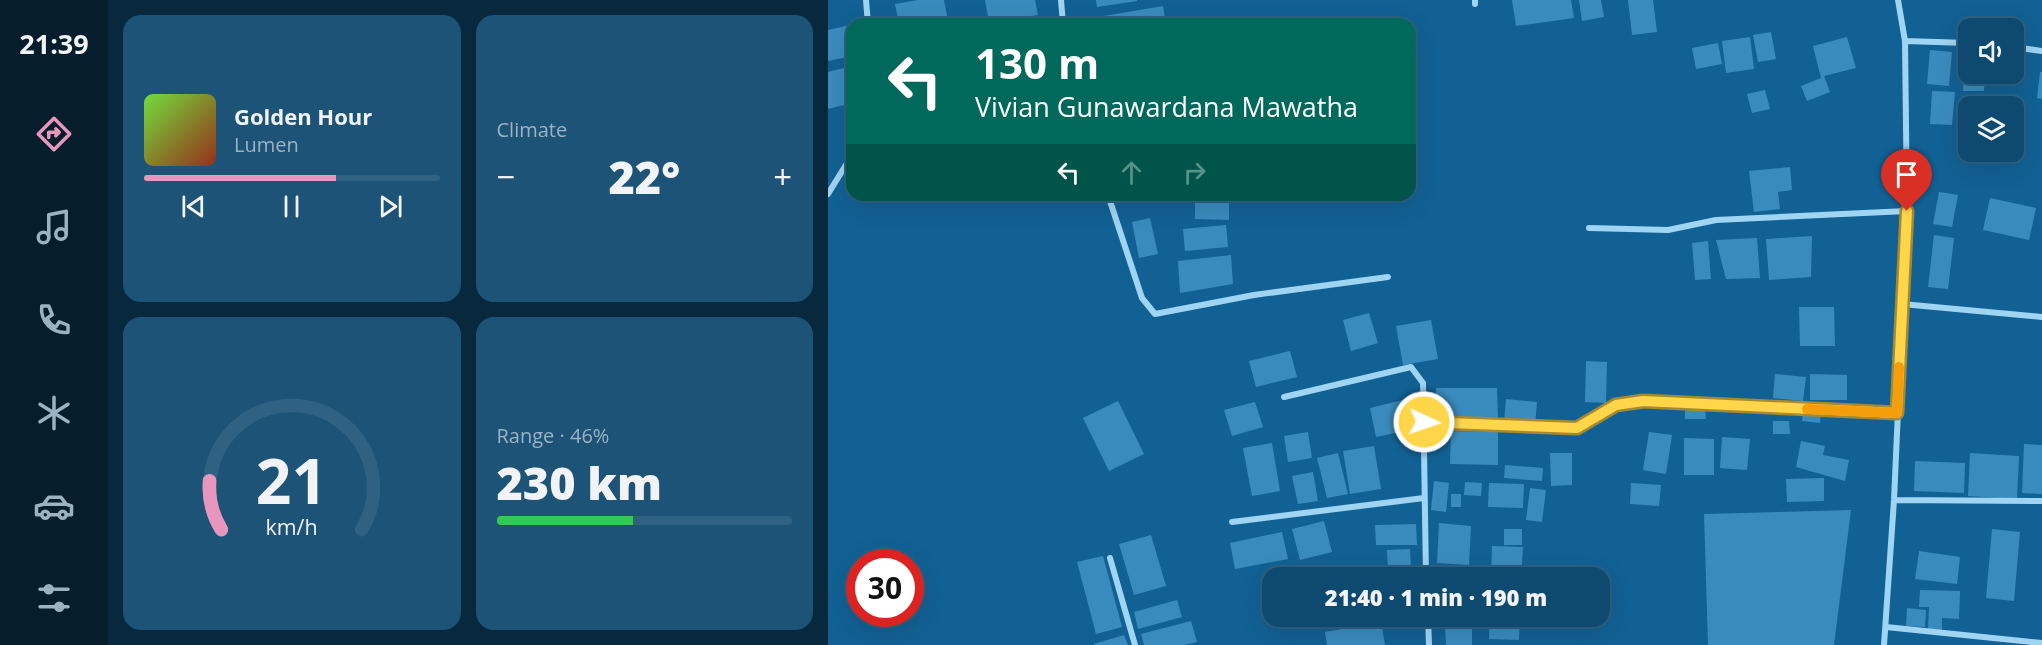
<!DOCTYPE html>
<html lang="en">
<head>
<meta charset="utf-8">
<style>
  body { margin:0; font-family:"Open Sans",sans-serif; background:#1c5377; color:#f1f3f6; height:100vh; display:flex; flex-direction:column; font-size:22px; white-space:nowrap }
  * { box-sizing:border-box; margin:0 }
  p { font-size:20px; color:#9bb2c3 }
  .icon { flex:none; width:33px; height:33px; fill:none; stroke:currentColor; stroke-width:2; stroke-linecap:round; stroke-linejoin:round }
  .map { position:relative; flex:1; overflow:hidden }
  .details { display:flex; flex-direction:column; gap:15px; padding:15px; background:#08283d; width:720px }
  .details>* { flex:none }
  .banner { position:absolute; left:18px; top:18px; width:570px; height:183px; border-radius:18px; box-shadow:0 6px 24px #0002,0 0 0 2px #2e6182; background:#00695c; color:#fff; overflow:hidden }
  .buttons { position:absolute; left:1130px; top:18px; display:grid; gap:12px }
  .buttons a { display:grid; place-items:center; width:66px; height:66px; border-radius:12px; background:#0e496f; box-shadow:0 6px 24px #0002,0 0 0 2px #2e6182; font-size:30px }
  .speed { position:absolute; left:18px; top:549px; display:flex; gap:12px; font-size:30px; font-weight:700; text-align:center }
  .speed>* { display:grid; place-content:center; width:78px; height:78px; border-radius:50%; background:#0e496f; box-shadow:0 6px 24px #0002,0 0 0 2px #2e6182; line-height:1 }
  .speed .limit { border:9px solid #d22; background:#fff; color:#111 }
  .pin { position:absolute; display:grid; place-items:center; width:51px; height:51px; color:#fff; margin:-62px -26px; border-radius:50% 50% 50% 0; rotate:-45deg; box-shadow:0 0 6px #0007 }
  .pin .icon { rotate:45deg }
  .me { position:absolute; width:66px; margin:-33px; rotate:93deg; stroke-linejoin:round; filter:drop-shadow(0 0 4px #0008) }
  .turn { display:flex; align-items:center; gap:21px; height:126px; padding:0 30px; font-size:27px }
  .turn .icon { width:78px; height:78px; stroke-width:2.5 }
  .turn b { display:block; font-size:42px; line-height:51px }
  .lanes { display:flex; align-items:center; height:57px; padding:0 30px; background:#0003; justify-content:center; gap:30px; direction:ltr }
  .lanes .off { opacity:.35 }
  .big { font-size:45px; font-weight:800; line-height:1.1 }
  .details .tile { flex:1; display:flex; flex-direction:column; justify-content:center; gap:9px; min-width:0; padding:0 21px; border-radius:18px; background:#1c5377 }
  .details .dial { align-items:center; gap:0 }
  .dial svg { height:156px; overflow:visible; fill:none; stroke:#2e6182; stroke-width:7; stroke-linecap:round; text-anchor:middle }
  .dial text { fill:#f1f3f6; stroke:none }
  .song { display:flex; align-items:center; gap:18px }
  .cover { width:72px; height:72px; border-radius:9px; background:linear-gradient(135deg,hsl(100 70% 55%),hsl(10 70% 35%)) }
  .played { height:6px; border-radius:3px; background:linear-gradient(90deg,#e797bd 65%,#2e6182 65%) }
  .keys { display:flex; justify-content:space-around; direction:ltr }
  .heat { display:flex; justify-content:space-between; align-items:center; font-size:33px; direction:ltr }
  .charge { height:9px; border-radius:4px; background:linear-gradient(90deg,#34c759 46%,#2e6182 0) }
  .details .tiles { flex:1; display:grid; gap:15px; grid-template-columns:repeat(2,1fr) }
  .trip { position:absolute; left:434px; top:567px; width:348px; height:60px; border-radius:18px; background:#0e496f; box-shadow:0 6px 24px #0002,0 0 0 2px #2e6182; font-weight:800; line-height:60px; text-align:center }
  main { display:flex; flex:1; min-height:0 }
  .menu { display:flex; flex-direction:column; width:108px; justify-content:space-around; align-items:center; background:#061d2c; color:#9bb2c3 }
  .menu .icon { width:42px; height:42px }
  .menu .on { color:#e797bd }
  .menu b { font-size:27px; color:#f1f3f6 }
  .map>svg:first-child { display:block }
  .building { fill:#3a8bbd }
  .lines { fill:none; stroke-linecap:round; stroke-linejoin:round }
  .minor { stroke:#a0d4f3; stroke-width:6 }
  .route-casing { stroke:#a68a30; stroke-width:15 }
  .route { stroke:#ffd54a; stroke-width:10 }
  .slow { stroke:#f59e0b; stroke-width:10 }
</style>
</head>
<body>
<main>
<nav class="menu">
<b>21:39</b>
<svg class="icon on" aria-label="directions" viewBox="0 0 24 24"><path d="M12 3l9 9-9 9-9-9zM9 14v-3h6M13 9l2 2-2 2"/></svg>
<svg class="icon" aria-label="music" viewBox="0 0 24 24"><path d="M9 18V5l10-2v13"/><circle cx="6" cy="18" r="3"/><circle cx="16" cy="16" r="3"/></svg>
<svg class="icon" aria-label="phone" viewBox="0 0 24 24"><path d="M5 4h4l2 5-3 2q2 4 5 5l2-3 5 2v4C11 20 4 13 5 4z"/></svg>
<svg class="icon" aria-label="climate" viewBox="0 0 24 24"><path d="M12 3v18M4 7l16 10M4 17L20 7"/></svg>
<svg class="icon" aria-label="car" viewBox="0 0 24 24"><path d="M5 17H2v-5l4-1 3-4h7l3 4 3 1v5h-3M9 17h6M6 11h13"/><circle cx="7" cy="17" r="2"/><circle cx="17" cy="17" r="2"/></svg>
<svg class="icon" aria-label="filters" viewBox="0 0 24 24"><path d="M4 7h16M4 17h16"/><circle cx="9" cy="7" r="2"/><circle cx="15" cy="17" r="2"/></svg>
</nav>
<section class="details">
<div class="tiles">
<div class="tile">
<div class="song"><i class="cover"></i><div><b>Golden Hour</b><p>Lumen</p></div></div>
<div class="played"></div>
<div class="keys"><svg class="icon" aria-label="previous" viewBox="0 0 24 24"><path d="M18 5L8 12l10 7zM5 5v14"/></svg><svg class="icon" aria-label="pause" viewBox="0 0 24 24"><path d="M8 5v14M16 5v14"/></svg><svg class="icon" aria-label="next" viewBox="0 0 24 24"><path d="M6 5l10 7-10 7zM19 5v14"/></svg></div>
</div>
<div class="tile"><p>Climate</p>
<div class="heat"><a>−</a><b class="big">22°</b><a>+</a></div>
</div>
<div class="tile dial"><svg viewBox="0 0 100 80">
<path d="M14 69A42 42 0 1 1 86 69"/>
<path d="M14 69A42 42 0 0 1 8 44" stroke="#e797bd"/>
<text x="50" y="56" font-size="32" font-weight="700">21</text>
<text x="50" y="72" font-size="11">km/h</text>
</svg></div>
<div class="tile"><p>Range · 46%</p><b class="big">230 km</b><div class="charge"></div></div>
</div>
</section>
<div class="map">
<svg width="1214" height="645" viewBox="0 0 1214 645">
  <rect width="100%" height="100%" fill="#126194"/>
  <path class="building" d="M 90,0 L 116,0 L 120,21 L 101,24 L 71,24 L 67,4 Z
    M 157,0 L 207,0 L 210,15 L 161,22 Z
    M 268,0 L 309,0 L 309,1 L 269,7 Z
    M 684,0 L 743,0 L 746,18 L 688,26 Z
    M 751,0 L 773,0 L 776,17 L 754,21 Z
    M 800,0 L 825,0 L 829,32 L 804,35 Z
    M 335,6 L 338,24 L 271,24 L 270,17 Z
    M 22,25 L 24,56 L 0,61 L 0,30 Z
    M 943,32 L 948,59 L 930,62 L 925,35 Z
    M 922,37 L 926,69 L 898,73 L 894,41 Z
    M 1019,37 L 1028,68 L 996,76 L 1002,92 L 979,101 L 973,86 L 993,78 L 985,46 Z
    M 890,43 L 894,64 L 868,69 L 864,48 Z
    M 1102,50 L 1124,52 L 1121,86 L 1099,84 Z
    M 1136,64 L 1140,64 L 1140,74 L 1157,74 L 1156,91 L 1135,91 Z
    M 24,66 L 24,103 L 0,109 L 0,72 Z
    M 1212,72 L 1214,72 L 1214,99 L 1209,98 Z
    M 1161,74 L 1180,74 L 1179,84 L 1161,83 Z
    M 937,90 L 942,109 L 924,113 L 919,94 Z
    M 1104,91 L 1127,92 L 1124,125 L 1102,124 Z
    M 962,167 L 964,190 L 950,192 L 952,209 L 926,212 L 921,171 Z
    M 1111,192 L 1130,195 L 1124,227 L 1105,224 Z
    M 367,195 L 401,195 L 401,220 L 367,219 Z
    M 1162,198 L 1208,208 L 1201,240 L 1155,230 Z
    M 322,218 L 330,254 L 311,258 L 304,222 Z
    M 398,225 L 400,247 L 357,251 L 355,229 Z
    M 1106,235 L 1126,238 L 1120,289 L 1100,287 Z
    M 984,236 L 983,277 L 941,280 L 938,239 Z
    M 929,238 L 932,278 L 898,279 L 888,240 Z
    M 880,241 L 883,279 L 867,280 L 864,243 Z
    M 403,255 L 405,284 L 352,293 L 350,261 Z
    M 971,307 L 1006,307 L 1007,346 L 972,346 Z
    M 541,313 L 550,343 L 523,351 L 515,320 Z
    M 603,320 L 610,359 L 575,365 L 568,326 Z
    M 462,351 L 469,377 L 428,387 L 421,361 Z
    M 758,361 L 779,362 L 778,403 L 757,402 Z
    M 947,374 L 978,377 L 975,401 L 945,398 Z
    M 982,374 L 1019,375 L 1019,400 L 982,400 Z
    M 608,388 L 669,388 L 670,419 L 607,419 Z
    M 579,399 L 586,429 L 548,437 L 542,408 Z
    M 678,399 L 709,402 L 707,426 L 676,423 Z
    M 290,401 L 316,454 L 281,471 L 255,418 Z
    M 427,402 L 435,427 L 404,436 L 396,410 Z
    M 857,406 L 877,406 L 878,419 L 857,419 Z
    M 975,412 L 993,413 L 992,423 L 974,421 Z
    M 945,421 L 961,421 L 962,434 L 945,434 Z
    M 623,431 L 670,432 L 670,465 L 622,464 Z
    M 480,432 L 484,458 L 460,462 L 456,436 Z
    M 821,432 L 844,435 L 838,474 L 815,470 Z
    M 894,437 L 922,439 L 919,470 L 892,468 Z
    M 856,438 L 886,439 L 886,475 L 856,475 Z
    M 973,441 L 997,446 L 995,455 L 1021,460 L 1017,481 L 968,467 Z
    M 444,443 L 452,491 L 424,496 L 415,448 Z
    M 1196,444 L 1214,445 L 1214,494 L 1194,493 Z
    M 546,446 L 553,489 L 522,494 L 515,451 Z
    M 510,453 L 520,494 L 499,498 L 489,458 Z
    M 722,453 L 744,453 L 744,485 L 723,486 Z
    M 1142,453 L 1191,456 L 1189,499 L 1140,496 Z
    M 1087,461 L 1137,463 L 1136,493 L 1086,491 Z
    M 677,465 L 715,468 L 714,481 L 676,478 Z
    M 485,472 L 490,501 L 470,504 L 464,476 Z
    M 996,478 L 996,501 L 959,502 L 958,479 Z
    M 606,481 L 621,483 L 618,512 L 603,510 Z
    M 637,482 L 654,483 L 653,496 L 636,495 Z
    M 661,483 L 696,484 L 695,508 L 660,507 Z
    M 803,483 L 833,485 L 831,506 L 802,504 Z
    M 702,488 L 718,490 L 714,522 L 698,520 Z
    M 623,494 L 633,494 L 633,507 L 623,507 Z
    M 1023,510 L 1006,645 L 880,645 L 876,514 Z
    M 496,521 L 504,552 L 472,560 L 464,529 Z
    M 611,523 L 643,526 L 641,565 L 609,563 Z
    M 588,524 L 589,545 L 548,545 L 547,525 Z
    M 676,529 L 694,529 L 694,545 L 676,545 Z
    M 1164,529 L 1192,532 L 1186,601 L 1158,598 Z
    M 454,532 L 460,559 L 407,569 L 402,543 Z
    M 323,535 L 338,586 L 306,595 L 291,544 Z
    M 664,546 L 695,547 L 693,578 L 663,578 Z
    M 582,549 L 583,569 L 560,569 L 559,550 Z
    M 1091,551 L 1132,557 L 1129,584 L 1087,579 Z
    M 275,556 L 294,627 L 268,634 L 249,562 Z
    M 564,573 L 565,578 L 535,578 L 535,574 Z
    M 1092,590 L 1132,591 L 1131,619 L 1114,618 L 1114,630 L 1100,629 L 1101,607 L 1091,607 Z
    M 349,600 L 354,617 L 310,629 L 306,612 Z
    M 1079,608 L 1098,610 L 1097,627 L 1078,626 Z
    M 662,616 L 692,616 L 691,640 L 661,639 Z
    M 363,621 L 369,642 L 356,645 L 316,645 L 313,634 Z
    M 553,622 L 557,645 L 499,645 L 497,632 Z
    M 644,626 L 644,645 L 618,645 L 617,627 Z
    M 296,635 L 300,645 L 266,645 L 266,644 Z"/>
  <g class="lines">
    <path class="minor" d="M 38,0 L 40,24
      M 233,0 L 235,24
      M 647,0 L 647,4
      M 1077,41 L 1140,43
      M 1185,47 L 1214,51
      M 0,194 L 24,155
      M 280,195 L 314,298 L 327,314 L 426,295 L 560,277
      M 761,228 L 840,230 L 888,220 L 1079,211
      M 1074,304 L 1214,317
      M 456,397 L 583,367 L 595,383 L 598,578
      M 596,422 L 749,427 L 788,405 L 815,401 L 1069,413
      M 1066,500 L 1214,501
      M 404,522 L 596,498
      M 282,558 L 307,645
      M 600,616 L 601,645
      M 1058,627 L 1214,643
      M 1056,645 L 1066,500 L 1079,211 L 1077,41 L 1070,0"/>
  </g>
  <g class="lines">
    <defs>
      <path id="route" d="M 596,422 L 749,428 L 788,405 L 815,401 L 1069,413 L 1079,211"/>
    </defs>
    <use href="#route" class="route-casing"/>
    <use href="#route" class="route"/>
    <path class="slow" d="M 979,409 L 1069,413 L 1071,367"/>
  </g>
</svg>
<div class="buttons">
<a><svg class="icon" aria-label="sound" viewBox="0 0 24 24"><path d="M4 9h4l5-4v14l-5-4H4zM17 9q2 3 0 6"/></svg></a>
<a><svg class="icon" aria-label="layers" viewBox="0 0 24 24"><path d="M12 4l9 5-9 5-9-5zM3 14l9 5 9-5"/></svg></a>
</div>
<div class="speed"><div class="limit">30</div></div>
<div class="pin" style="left:1079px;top:211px;background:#d93025"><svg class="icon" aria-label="arrive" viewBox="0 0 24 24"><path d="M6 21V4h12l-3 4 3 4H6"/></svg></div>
<svg class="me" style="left:596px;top:422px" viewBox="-20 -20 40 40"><circle r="17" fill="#ffd54a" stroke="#fff" stroke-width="3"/><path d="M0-11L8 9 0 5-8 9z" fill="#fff"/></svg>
<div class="trip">21:40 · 1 min · 190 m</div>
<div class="banner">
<div class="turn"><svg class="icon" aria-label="left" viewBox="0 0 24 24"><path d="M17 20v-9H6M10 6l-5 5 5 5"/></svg><div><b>130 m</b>Vivian Gunawardana Mawatha</div></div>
<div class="lanes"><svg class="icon" aria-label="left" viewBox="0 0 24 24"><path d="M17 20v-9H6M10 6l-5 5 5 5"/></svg><svg class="icon off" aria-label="ahead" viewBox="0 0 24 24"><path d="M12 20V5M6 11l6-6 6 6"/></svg><svg class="icon off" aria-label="right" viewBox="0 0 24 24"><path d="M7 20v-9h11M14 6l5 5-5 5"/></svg></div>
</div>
</div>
</main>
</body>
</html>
